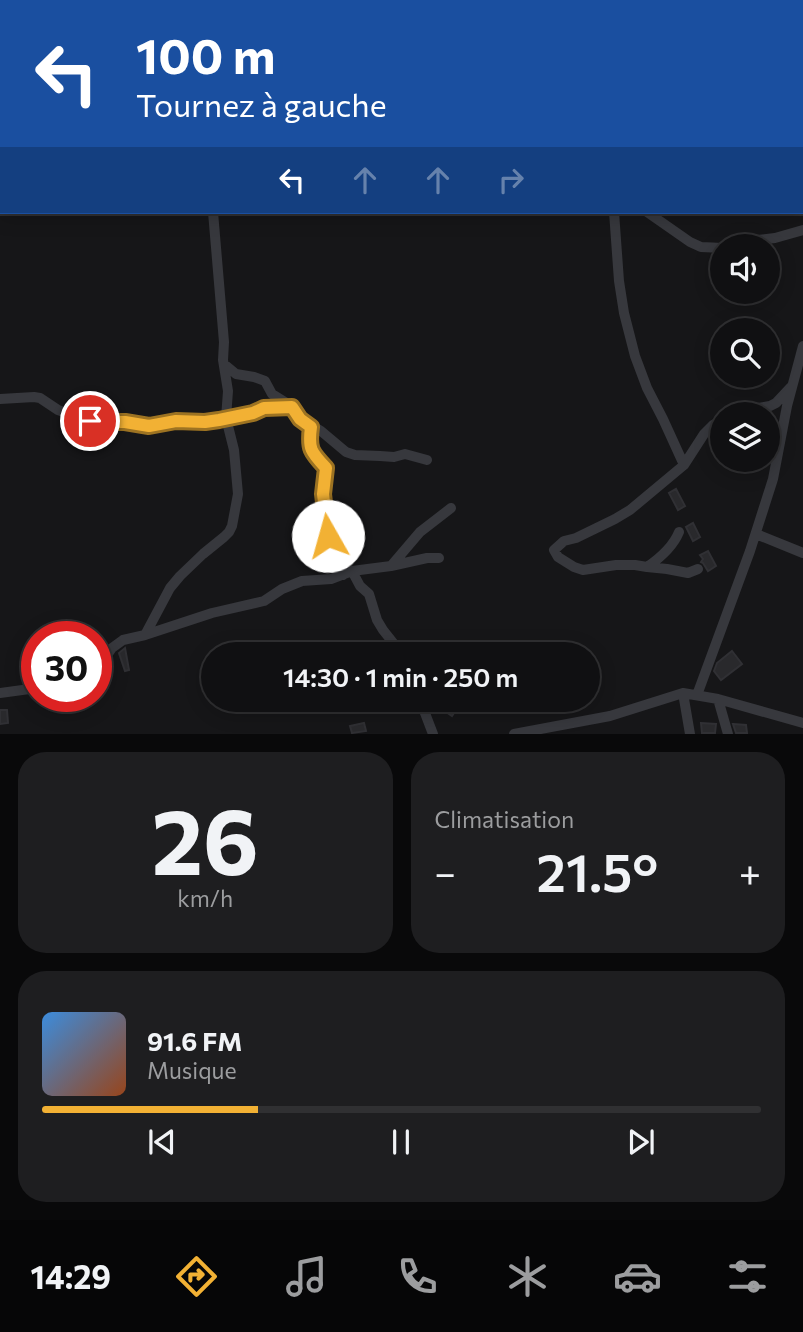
<!DOCTYPE html>
<html lang="fr">
<head>
<meta charset="utf-8">
<style>
  body { margin:0; font-family:Commissioner,sans-serif; background:#1e1e20; color:#f1f3f6; height:100vh; display:flex; flex-direction:column; font-size:26px; white-space:nowrap }
  * { box-sizing:border-box; margin:0 }
  p { font-size:23px; color:#9c9d9f }
  .icon { flex:none; width:38px; height:38px; fill:none; stroke:currentColor; stroke-width:2; stroke-linecap:round; stroke-linejoin:round }
  .map { position:relative; height:734px; overflow:hidden }
  .side { display:flex; flex-direction:column; gap:18px; padding:18px; background:#09090a; flex:1 }
  .side>* { flex:none }
  .top-card { position:absolute; left:0px; top:0px; width:803px; height:214px; box-shadow:0 4px 18px #0003,0 0 0 2px #303032; background:#1a4fa0; color:#fff; overflow:hidden }
  .tools { position:absolute; left:710px; top:234px; display:grid; gap:14px }
  .tools a { display:grid; place-items:center; width:70px; height:70px; border-radius:50%; background:#101012; box-shadow:0 4px 18px #0003,0 0 0 2px #303032; font-size:35px }
  .speed { position:absolute; left:21px; top:621px; display:flex; gap:14px; font-size:35px; font-weight:700; text-align:center }
  .speed>* { display:grid; place-content:center; width:91px; height:91px; border-radius:50%; background:#101012; box-shadow:0 4px 18px #0003,0 0 0 2px #303032; line-height:1 }
  .speed .limit { border:10px solid #d22; background:#fff; color:#111 }
  .pin { position:absolute; display:grid; place-items:center; width:60px; height:60px; color:#fff; margin:-30px; border:4px solid #fff; border-radius:50%; box-shadow:0 2px 7px #0007 }
  .me { position:absolute; width:77px; margin:-38px; rotate:353deg; stroke-linejoin:round; filter:drop-shadow(0 0 5px #0008) }
  .turn { display:flex; align-items:center; gap:24px; height:147px; padding:0 21px; font-size:32px }
  .turn .icon { width:91px; height:91px; stroke-width:2.5 }
  .turn b { display:block; font-size:49px; line-height:60px }
  .lanes { display:flex; align-items:center; height:66px; padding:0 21px; background:#0003; justify-content:center; gap:35px; direction:ltr }
  .lanes .off { opacity:.35 }
  .big { font-size:52px; font-weight:600; line-height:1.1 }
  .side .widget { flex:1; display:flex; flex-direction:column; justify-content:center; gap:10px; min-width:0; padding:0 24px; border-radius:28px; background:#1e1e20 }
  .side .dial { align-items:center; gap:0 }
  .dial b { font-size:91px; line-height:1 }
  .song { display:flex; align-items:center; gap:21px }
  .cover { width:84px; height:84px; border-radius:10px; background:linear-gradient(135deg,hsl(210 70% 55%),hsl(20 70% 35%)) }
  .played { height:7px; border-radius:4px; background:linear-gradient(90deg,#f2b134 30%,#303032 30%) }
  .keys { display:flex; justify-content:space-around; direction:ltr }
  .heat { display:flex; justify-content:space-between; align-items:center; font-size:38px; direction:ltr }
  .side .tiles { flex:1; display:grid; gap:18px; grid-template-columns:1fr 1fr }
  .widget:last-child { grid-column:span 2 }
  .trip { position:absolute; left:201px; top:642px; width:399px; height:70px; border-radius:35px; background:#101012; box-shadow:0 4px 18px #0003,0 0 0 2px #303032; font-weight:600; line-height:70px; text-align:center }
  .tabs { display:flex; height:112px; justify-content:space-around; align-items:center; background:#060607; color:#9c9d9f }
  .tabs .icon { width:49px; height:49px }
  .tabs .on { color:#f2b134 }
  .tabs b { font-size:32px; color:#f1f3f6 }
  .map>svg:first-child { display:block }
  .building { fill:#29292c; stroke:#303034; stroke-width:2 }
  .lines { fill:none; stroke-linecap:round; stroke-linejoin:round }
  .path { stroke:#3d3f44; stroke-width:2; stroke-dasharray:3.5 5; stroke-linecap:butt }
  .street { stroke:#37383d; stroke-width:10 }
  .route-casing { stroke:#9d7322; stroke-width:18 }
  .route { stroke:#f2b134; stroke-width:12 }
</style>
</head>
<body>
<div class="map">
<svg width="803" height="734" viewBox="0 0 803 734">
  <rect width="100%" height="100%" fill="#161618"/>
  <path class="building" d="M 676,489 L 685,506 L 678,510 L 669,493 Z
    M 693,523 L 700,537 L 693,541 L 686,527 Z
    M 708,551 L 716,566 L 708,571 L 703,563 L 701,562 L 703,559 L 700,555 Z
    M 125,648 L 129,670 L 125,671 L 119,653 Z
    M 732,651 L 742,664 L 721,680 L 714,671 L 717,663 Z
    M 446,703 L 457,708 L 452,716 L 442,709 Z
    M 0,710 L 7,710 L 8,723 L 0,724 Z
    M 364,723 L 366,731 L 352,733 L 350,726 Z
    M 701,723 L 716,724 L 715,733 L 702,733 Z
    M 733,724 L 746,725 L 747,733 L 736,733 Z"/>
  <g class="lines">
    <path class="path" d="M 376,0 L 378,2"/>
    <path class="street" d="M 198,0 L 198,2
      M 508,0 L 509,2
      M 150,2 L 153,0
      M 0,156 L 2,155
      M 614,212 L 619,281 L 624,313 L 635,356 L 647,388 L 663,419 L 684,465
      M 647,212 L 690,242 L 701,247 L 723,248
      M 732,247 L 749,241 L 775,238 L 803,230
      M 224,364 L 236,374 L 254,377 L 265,381 L 272,394 L 288,404 L 301,419 L 321,431 L 346,452 L 355,455 L 380,456 L 394,457 L 405,454 L 427,460
      M 0,399 L 34,397 L 40,398 L 58,410 L 80,418 L 105,422 L 125,422 L 149,426 L 176,421 L 205,422 L 219,420 L 252,413 L 264,408 L 292,407
      M 731,415 L 745,410 L 770,406 L 776,403 L 791,387
      M 311,427 C 308,449 311,452 326,468 L 323,494 L 326,525 L 332,558 L 338,565 L 343,575
      M 679,532 C 673,547 660,558 647,567 L 635,565 L 616,565 L 583,570 L 574,567 L 558,557 L 554,550 L 564,541 L 576,538 L 615,519 L 630,510 L 684,465 L 704,434 L 713,425 L 723,419
      M 756,534 L 803,553
      M 391,566 L 427,558 L 439,558
      M 647,567 L 667,569 L 688,573 L 698,569
      M 352,571 L 360,586 L 369,594 L 377,620 L 383,630 L 402,654
      M 145,635 L 170,588 L 180,576 L 203,554 L 224,537 L 229,532 L 232,526 L 238,494 L 234,450 L 226,418 L 228,391 L 223,360 L 224,342 L 213,212
      M 96,671 L 112,648 L 123,640 L 145,635 L 212,613 L 264,601 L 282,589 L 302,581 L 331,579 L 352,571 L 391,566 L 420,532 L 451,508
      M 0,693 L 37,688
      M 683,693 L 690,734
      M 697,695 L 750,551 L 773,479 L 787,406 L 803,346
      M 718,699 L 728,734
      M 420,700 L 433,734
      M 514,734 L 610,716 L 683,693 L 718,699 L 803,723"/>
  </g>
  <g class="lines">
    <defs>
      <path id="route" d="M 90,421 L 105,422 L 125,422 L 149,426 L 176,421 L 205,422 L 219,420 L 253,413 L 264,408 L 292,407 L 300,419 L 311,427 C 308,449 311,452 326,468 L 323,494 L 328,536"/>
    </defs>
    <use href="#route" class="route-casing"/>
    <use href="#route" class="route"/>
  </g>
</svg>
<div class="tools">
<a><svg class="icon" aria-label="sound" viewBox="0 0 24 24"><path d="M4 9h4l5-4v14l-5-4H4zM17 9q2 3 0 6"/></svg></a>
<a><svg class="icon" aria-label="search" viewBox="0 0 24 24"><circle cx="10" cy="10" r="6"/><path d="M15 15l6 6"/></svg></a>
<a><svg class="icon" aria-label="layers" viewBox="0 0 24 24"><path d="M12 4l9 5-9 5-9-5zM3 14l9 5 9-5"/></svg></a>
</div>
<div class="speed"><div class="limit">30</div></div>
<div class="pin" style="left:90px;top:421px;background:#d93025"><svg class="icon" aria-label="arrive" viewBox="0 0 24 24"><path d="M6 21V4h12l-3 4 3 4H6"/></svg></div>
<svg class="me" style="left:328px;top:536px" viewBox="-20 -20 40 40"><circle r="19" fill="#fff"/><path d="M0-13L10 11 0 6-10 11z" fill="#f2b134"/></svg>
<div class="trip">14:30 · 1 min · 250 m</div>
<div class="top-card">
<div class="turn"><svg class="icon" aria-label="left" viewBox="0 0 24 24"><path d="M17 20v-9H6M10 6l-5 5 5 5"/></svg><div><b>100 m</b>Tournez à gauche</div></div>
<div class="lanes"><svg class="icon" aria-label="left" viewBox="0 0 24 24"><path d="M17 20v-9H6M10 6l-5 5 5 5"/></svg><svg class="icon off" aria-label="ahead" viewBox="0 0 24 24"><path d="M12 20V5M6 11l6-6 6 6"/></svg><svg class="icon off" aria-label="ahead" viewBox="0 0 24 24"><path d="M12 20V5M6 11l6-6 6 6"/></svg><svg class="icon off" aria-label="right" viewBox="0 0 24 24"><path d="M7 20v-9h11M14 6l5 5-5 5"/></svg></div>
</div>
</div>
<section class="side">
<div class="tiles">
<div class="widget dial"><b>26</b><p>km/h</p></div>
<div class="widget"><p>Climatisation</p>
<div class="heat"><a>−</a><b class="big">21.5°</b><a>+</a></div>
</div>
<div class="widget">
<div class="song"><i class="cover"></i><div><b>91.6 FM</b><p>Musique</p></div></div>
<div class="played"></div>
<div class="keys"><svg class="icon" aria-label="previous" viewBox="0 0 24 24"><path d="M18 5L8 12l10 7zM5 5v14"/></svg><svg class="icon" aria-label="pause" viewBox="0 0 24 24"><path d="M8 5v14M16 5v14"/></svg><svg class="icon" aria-label="next" viewBox="0 0 24 24"><path d="M6 5l10 7-10 7zM19 5v14"/></svg></div>
</div>
</div>
</section>
<nav class="tabs">
<b>14:29</b>
<svg class="icon on" aria-label="directions" viewBox="0 0 24 24"><path d="M12 3l9 9-9 9-9-9zM9 14v-3h6M13 9l2 2-2 2"/></svg>
<svg class="icon" aria-label="music" viewBox="0 0 24 24"><path d="M9 18V5l10-2v13"/><circle cx="6" cy="18" r="3"/><circle cx="16" cy="16" r="3"/></svg>
<svg class="icon" aria-label="phone" viewBox="0 0 24 24"><path d="M5 4h4l2 5-3 2q2 4 5 5l2-3 5 2v4C11 20 4 13 5 4z"/></svg>
<svg class="icon" aria-label="climate" viewBox="0 0 24 24"><path d="M12 3v18M4 7l16 10M4 17L20 7"/></svg>
<svg class="icon" aria-label="car" viewBox="0 0 24 24"><path d="M5 17H2v-5l4-1 3-4h7l3 4 3 1v5h-3M9 17h6M6 11h13"/><circle cx="7" cy="17" r="2"/><circle cx="17" cy="17" r="2"/></svg>
<svg class="icon" aria-label="filters" viewBox="0 0 24 24"><path d="M4 7h16M4 17h16"/><circle cx="9" cy="7" r="2"/><circle cx="15" cy="17" r="2"/></svg>
</nav>
</body>
</html>
